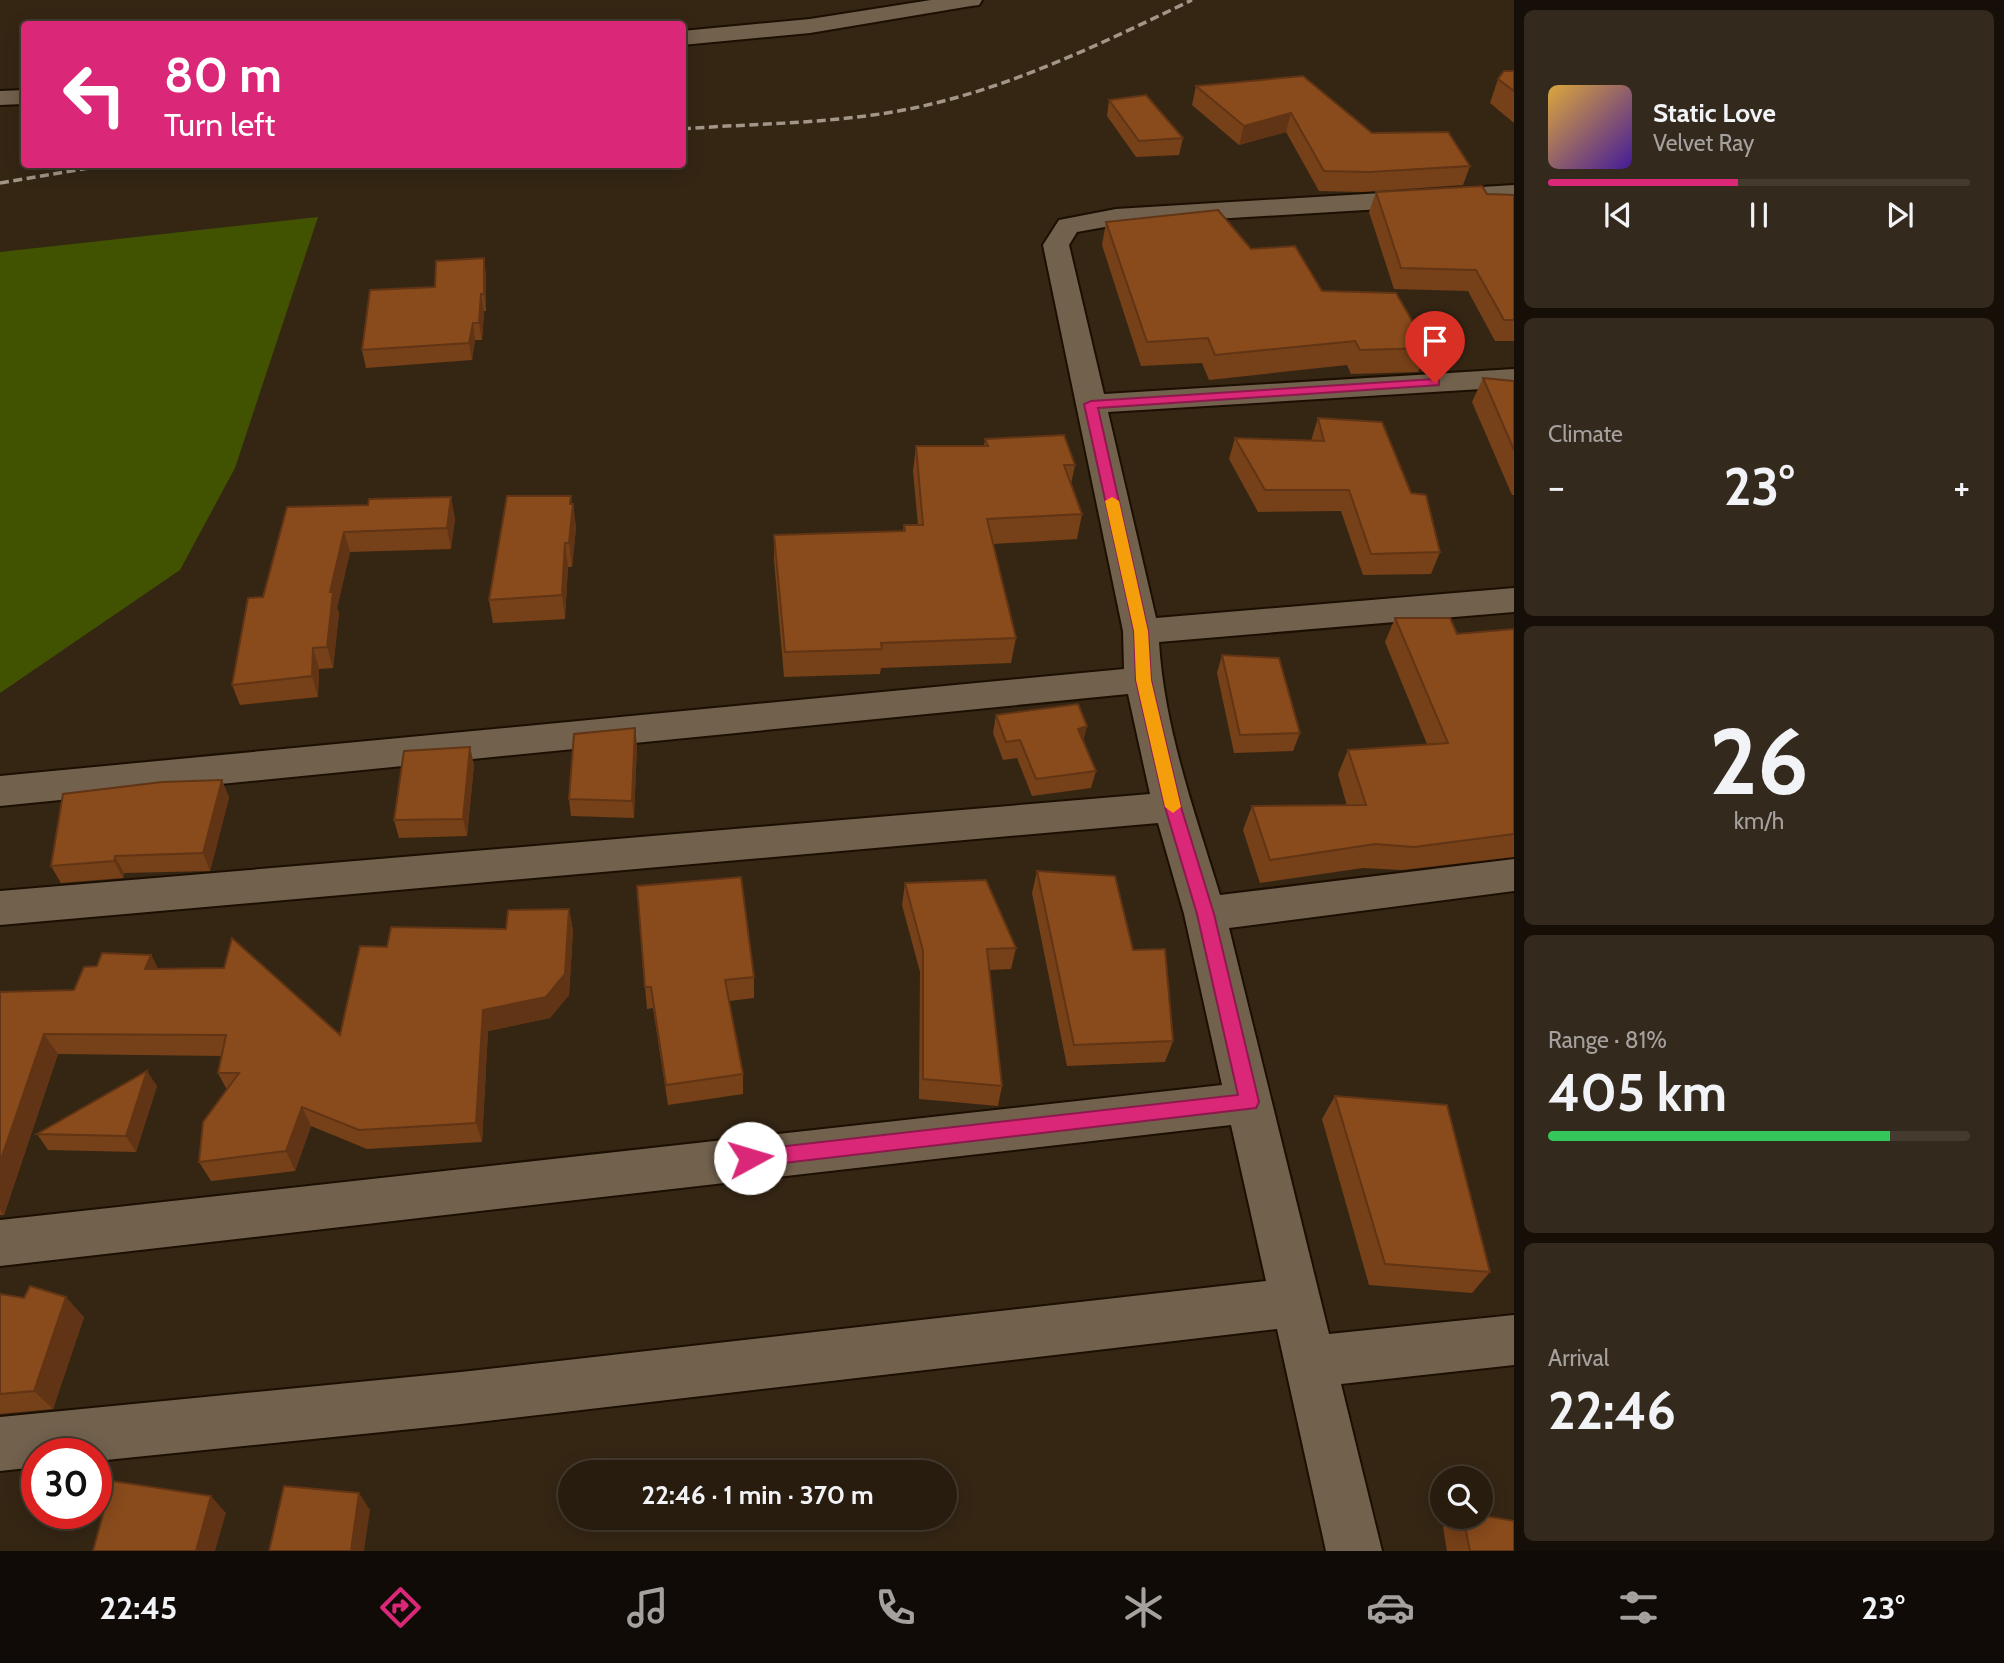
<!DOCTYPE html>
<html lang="en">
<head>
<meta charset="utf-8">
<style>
  body { margin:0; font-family:Cabin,sans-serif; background:#34291d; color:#f1f3f6; height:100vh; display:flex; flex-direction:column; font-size:26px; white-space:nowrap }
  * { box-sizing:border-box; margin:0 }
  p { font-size:23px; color:#a5a19e }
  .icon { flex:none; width:38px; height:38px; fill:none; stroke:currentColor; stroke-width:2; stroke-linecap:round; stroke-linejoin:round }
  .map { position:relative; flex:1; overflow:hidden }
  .details { display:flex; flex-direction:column; gap:10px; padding:10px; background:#160f08; width:490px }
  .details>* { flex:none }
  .hud { position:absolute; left:21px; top:21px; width:665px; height:147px; border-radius:7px; box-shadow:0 4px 18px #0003,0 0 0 2px #443a2f; background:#db2777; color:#fff; overflow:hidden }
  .tools { position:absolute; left:1430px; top:1466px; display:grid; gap:14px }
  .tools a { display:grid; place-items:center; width:63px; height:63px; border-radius:50%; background:#281c0f; box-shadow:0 4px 18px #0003,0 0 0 2px #443a2f; font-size:35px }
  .speed { position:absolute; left:21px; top:1438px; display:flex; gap:14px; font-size:35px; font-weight:700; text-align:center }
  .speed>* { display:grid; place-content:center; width:91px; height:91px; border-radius:50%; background:#281c0f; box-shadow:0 4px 18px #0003,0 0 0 2px #443a2f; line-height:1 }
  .speed .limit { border:10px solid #d22; background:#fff; color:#111 }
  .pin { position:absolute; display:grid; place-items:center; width:60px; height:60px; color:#fff; margin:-72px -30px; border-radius:50% 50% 50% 0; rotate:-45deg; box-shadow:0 0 7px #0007 }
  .pin .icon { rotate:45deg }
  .me { position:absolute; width:77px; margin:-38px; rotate:84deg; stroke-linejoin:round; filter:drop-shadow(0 0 5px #0008) }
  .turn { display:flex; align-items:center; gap:24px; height:147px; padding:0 28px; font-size:32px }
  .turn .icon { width:91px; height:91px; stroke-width:2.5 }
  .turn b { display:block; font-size:49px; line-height:60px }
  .big { font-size:52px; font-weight:700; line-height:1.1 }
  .details .card { flex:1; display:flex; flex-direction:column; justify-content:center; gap:10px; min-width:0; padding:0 24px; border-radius:10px; background:#34291d }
  .details .dial { align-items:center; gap:0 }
  .dial b { font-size:91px; line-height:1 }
  .song { display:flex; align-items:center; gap:21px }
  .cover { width:84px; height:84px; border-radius:10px; background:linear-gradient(135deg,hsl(40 70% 55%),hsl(260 70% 35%)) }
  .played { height:7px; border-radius:4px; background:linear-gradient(90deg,#db2777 45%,#443a2f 45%) }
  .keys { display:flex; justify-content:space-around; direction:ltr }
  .heat { display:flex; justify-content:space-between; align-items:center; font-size:38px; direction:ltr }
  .charge { height:10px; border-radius:5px; background:linear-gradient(90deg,#34c759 81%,#443a2f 0) }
  .trip { position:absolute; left:558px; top:1460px; width:399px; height:70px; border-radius:35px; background:#281c0f; box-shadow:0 4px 18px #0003,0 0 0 2px #443a2f; font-weight:700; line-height:70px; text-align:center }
  .tabs { display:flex; height:112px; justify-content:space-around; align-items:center; background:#100b06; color:#a5a19e }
  .tabs .icon { width:49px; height:49px }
  .tabs .active { color:#db2777 }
  .tabs b { font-size:32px; color:#f1f3f6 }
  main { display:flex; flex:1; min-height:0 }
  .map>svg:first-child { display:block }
  .green { fill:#415200 }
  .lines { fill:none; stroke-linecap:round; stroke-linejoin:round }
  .minor-casing { stroke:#1c0f01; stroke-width:4 }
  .minor { fill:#71614d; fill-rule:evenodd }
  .rail { stroke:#a29688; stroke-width:3.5; stroke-dasharray:9 4.5; stroke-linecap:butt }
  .wall { fill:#764018 }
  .shaded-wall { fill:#603414 }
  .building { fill:#894b1c; stroke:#603414; stroke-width:2 }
  .route { fill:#db2777; stroke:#8e194d; stroke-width:2 }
  .slow { fill:#f59e0b }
</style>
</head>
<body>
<main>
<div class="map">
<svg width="1514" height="1551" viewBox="0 0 1514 1551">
  <rect width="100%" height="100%" fill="#352614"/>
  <path class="green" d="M 318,217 L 235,468 L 180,570 L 0,693 L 0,252 Z"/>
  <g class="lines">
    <defs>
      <path id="minor" d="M 931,0 L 982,0 L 979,5 L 971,6 L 810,33 L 682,45 L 682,31 L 810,19 Z
        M 24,90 L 24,104 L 0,105 L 0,91 Z
        M 1514,185 L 1514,201 L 1116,225 L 1077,232 L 1069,245 L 1104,394 L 1514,369 L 1514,387 L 1108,412 L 1156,618 L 1514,588 L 1514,612 L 1159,642 C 1164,728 1195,813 1220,895 L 1514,859 L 1514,891 L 1229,928 L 1329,1334 L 1514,1315 L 1514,1365 L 1341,1384 L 1382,1551 L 1326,1551 L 1277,1329 L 461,1424 L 96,1461 L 96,1454 L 37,1454 L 37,1467 L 0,1471 L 0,1417 L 461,1372 L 1266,1281 L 1231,1125 L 0,1266 L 0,1220 L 1222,1085 L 1184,914 L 1158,823 L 0,925 L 0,891 L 1150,794 L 1128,694 L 0,806 L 0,776 L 1124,669 L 1123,631 L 1043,245 L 1059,220 L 1116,209 Z"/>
    </defs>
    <use href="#minor" class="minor-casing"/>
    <use href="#minor" class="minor"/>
    <path class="rail" d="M 682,129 C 745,124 810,124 873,115 C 986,100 1090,49 1192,0
      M 0,183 L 113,164"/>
  </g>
  <path class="wall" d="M 1514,71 L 1514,123 L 1490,103 L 1498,79 Z
    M 1196,86 L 1372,133 L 1470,166 L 1463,185 L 1362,192 L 1319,191 L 1286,132 L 1239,145 L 1192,105 Z
    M 1109,100 L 1183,138 L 1179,155 L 1136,157 L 1107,116 Z
    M 1376,192 L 1487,194 L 1514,195 L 1514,341 L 1495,341 L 1468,291 L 1394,289 L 1369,212 Z
    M 1106,222 L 1251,249 L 1322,291 L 1428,348 L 1418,372 L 1351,374 L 1347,365 L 1209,380 L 1202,363 L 1141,366 L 1102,245 Z
    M 486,275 L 486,311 L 484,311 L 482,340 L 475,340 L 472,360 L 366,368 L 362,350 L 435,287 Z
    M 1483,378 L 1514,381 L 1514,495 L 1512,495 L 1472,402 Z
    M 1318,418 L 1411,493 L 1440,552 L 1431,574 L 1363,575 L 1341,511 L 1258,512 L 1229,459 L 1235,438 L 1311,441 Z
    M 985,439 L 1075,465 L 1071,484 L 1082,514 L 1077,539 L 993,544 L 1016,638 L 1011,663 L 881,668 L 880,674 L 784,677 L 774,560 L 774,535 L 903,531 L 904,525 L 918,525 L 913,471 L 916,446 L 984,446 Z
    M 572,504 L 573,504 L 576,528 L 572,567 L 568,567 L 565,619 L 493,623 L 489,600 Z
    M 287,507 L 455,518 L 451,549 L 350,552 L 337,608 L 339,613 L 333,668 L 319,669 L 318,697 L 240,705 L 232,685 L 263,597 Z
    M 1395,618 L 1457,634 L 1514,629 L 1514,857 L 1402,870 L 1363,868 L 1260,883 L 1243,830 L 1252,806 L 1347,806 L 1338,774 L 1348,750 L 1427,744 L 1385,642 Z
    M 1222,655 L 1300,733 L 1293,751 L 1234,753 L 1217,673 Z
    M 996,715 L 1087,726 L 1083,741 L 1096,771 L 1091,788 L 1032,796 L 1017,758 L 1003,760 L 993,733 Z
    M 637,745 L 634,818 L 571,816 L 569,799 Z
    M 470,747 L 474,765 L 467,836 L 399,838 L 394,820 Z
    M 222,780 L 229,798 L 210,871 L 124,873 L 123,878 L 61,883 L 51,866 Z
    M 1037,871 L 1133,950 L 1173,1041 L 1165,1062 L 1067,1066 L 1032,893 Z
    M 905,883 L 1016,948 L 1011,969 L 989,970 L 1002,1086 L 998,1106 L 919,1099 L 920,972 L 902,905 Z
    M 569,909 L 573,931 L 569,995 L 550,1018 L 488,1031 L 482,1142 L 367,1149 L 311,1126 L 295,1171 L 211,1181 L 199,1162 L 227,1090 L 218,1073 L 222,1056 L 58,1054 L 4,1215 L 0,1215 L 0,992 L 74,990 L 97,966 L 151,955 L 158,969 L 340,1035 L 387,947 L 506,929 Z
    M 754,977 L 754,998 L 729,1001 L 743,1074 L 743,1094 L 668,1105 L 653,1008 L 647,1009 L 645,987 Z
    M 157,1086 L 136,1152 L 48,1150 L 37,1134 Z
    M 1335,1096 L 1490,1272 L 1472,1293 L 1369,1285 L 1322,1119 Z
    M 0,1294 L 84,1317 L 53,1409 L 0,1414 Z
    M 1455,1517 L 1480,1517 L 1514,1551 L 1447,1551 L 1443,1527 Z"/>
  <path class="shaded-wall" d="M 1291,113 L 1286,132 L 1239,145 L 1244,126 Z
    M 484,258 L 486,275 L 486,311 L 484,294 Z
    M 481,294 L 484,311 L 482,340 L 479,323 Z
    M 473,323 L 475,340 L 472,360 L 469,343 Z
    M 571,496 L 572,510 L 573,504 L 576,528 L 572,567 L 569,543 L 570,504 Z
    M 451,497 L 455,518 L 451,549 L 447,528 Z
    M 344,532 L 350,552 L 337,608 L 339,613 L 333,668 L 327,647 L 330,592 Z
    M 565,543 L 568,567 L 565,619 L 562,595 Z
    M 313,648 L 319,669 L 318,697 L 312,676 Z
    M 1087,726 L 1082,743 L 1078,729 Z
    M 635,728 L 637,745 L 634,818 L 632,801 Z
    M 470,747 L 474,765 L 467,836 L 463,819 Z
    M 222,780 L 229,798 L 210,871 L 203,853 Z
    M 115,856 L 124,873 L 123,878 L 114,861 Z
    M 569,909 L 573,931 L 569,995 L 550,1018 L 488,1031 L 482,1142 L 476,1123 L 483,1010 Z
    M 151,955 L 162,976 L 145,969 Z
    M 44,1034 L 58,1054 L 4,1215 L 0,1210 L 0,1162 Z
    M 147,1071 L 157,1086 L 136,1152 L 126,1136 Z
    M 302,1107 L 311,1126 L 295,1171 L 286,1151 Z
    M 66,1297 L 84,1317 L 53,1409 L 34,1391 Z
    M 359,1493 L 370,1510 L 364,1551 L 351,1551 Z
    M 211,1496 L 226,1513 L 215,1551 L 196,1551 Z"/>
  <path class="building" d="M 1504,71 L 1514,71 L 1514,91 L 1498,79 Z
    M 1303,76 L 1372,133 L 1448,132 L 1470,166 L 1369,172 L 1324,171 L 1291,113 L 1244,126 L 1196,86 Z
    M 1146,95 L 1183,138 L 1139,141 L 1109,100 Z
    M 1482,186 L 1487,194 L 1514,195 L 1514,320 L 1504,320 L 1476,270 L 1401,268 L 1376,192 Z
    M 1218,210 L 1251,249 L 1295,246 L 1322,291 L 1396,293 L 1428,348 L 1360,350 L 1355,341 L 1215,355 L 1208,338 L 1147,342 L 1106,222 Z
    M 484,258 L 484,294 L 481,294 L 479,323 L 473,323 L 469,343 L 362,350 L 370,290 L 435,287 L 436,261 Z
    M 1483,378 L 1514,381 L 1514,450 Z
    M 1318,418 L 1382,422 L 1411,493 L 1426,495 L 1440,552 L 1371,554 L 1349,490 L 1265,490 L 1235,438 L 1324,441 Z
    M 1064,435 L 1075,465 L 1064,465 L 1082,514 L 987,519 L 1016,638 L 881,643 L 882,649 L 785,652 L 774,535 L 905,531 L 904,525 L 923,525 L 916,446 L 988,446 L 985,439 Z
    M 507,496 L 571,496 L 570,504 L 573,504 L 569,543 L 565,543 L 562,595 L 489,600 Z
    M 451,497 L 447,528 L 344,532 L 330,592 L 333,592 L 327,647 L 313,648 L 312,676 L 232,685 L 248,598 L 263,597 L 287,507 L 368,505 L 369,499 Z
    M 1395,618 L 1450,618 L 1457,634 L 1514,629 L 1514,834 L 1414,847 L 1375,844 L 1270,860 L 1252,806 L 1366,805 L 1348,750 L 1448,743 Z
    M 1222,655 L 1279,658 L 1300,733 L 1240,735 Z
    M 1078,704 L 1087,726 L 1078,729 L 1096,771 L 1036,779 L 1020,740 L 1006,742 L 996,715 Z
    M 635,728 L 632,801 L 569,799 L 574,734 Z
    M 470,747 L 463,819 L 394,820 L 404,751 Z
    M 222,780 L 203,853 L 115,856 L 114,861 L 51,866 L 63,794 L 162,782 Z
    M 1037,871 L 1115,876 L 1133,950 L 1165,949 L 1173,1041 L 1074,1045 Z
    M 741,877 L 754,977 L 725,980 L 743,1074 L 666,1085 L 651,987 L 645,987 L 637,886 Z
    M 986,880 L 1016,948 L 987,949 L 1002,1086 L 923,1079 L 923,951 L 905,883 Z
    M 569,909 L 565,974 L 546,997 L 483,1010 L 476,1123 L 359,1130 L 302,1107 L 286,1151 L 199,1162 L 203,1122 L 239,1073 L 218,1073 L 226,1035 L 44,1034 L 0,1162 L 0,992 L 74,990 L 84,967 L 97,966 L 102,953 L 151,955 L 145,969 L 224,968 L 232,938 L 340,1035 L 360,946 L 387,947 L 391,927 L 506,929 L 508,910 Z
    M 147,1071 L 126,1136 L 37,1134 Z
    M 1335,1096 L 1447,1105 L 1490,1272 L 1385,1264 Z
    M 30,1286 L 66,1297 L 34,1391 L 0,1394 L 0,1294 L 24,1298 Z
    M 112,1481 L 211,1496 L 196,1551 L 93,1551 Z
    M 284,1486 L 359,1493 L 351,1551 L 269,1551 Z
    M 1480,1515 L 1514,1521 L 1514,1551 L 1470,1551 L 1463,1517 L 1480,1517 Z"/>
  <path class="route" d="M 1435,379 L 1439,380 L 1439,385 L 1098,408 L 1148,631 L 1151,680 L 1181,807 L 1214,914 L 1259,1102 L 1256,1108 L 750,1167 L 743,1165 L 740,1158 L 743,1152 L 750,1150 L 1238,1095 L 1197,914 L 1165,807 L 1136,680 L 1134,631 L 1084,404 L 1091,401 Z"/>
  <path class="slow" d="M 1112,497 L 1119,501 L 1148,631 L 1151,680 L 1181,807 L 1173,813 L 1165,807 L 1136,680 L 1134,631 L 1105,501 Z"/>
</svg>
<div class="tools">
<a><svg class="icon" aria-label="search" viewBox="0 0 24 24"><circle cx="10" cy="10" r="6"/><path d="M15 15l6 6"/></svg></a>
</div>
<div class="speed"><div class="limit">30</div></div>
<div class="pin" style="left:1435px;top:383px;background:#d93025"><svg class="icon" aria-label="arrive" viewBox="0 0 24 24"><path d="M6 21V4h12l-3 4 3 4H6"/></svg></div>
<svg class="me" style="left:750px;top:1158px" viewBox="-20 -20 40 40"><circle r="19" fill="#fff"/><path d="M0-13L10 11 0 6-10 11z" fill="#db2777"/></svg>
<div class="trip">22:46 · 1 min · 370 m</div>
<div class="hud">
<div class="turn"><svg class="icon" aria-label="left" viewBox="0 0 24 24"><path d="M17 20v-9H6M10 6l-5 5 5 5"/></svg><div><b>80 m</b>Turn left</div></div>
</div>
</div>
<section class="details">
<div class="card">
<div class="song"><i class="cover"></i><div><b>Static Love</b><p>Velvet Ray</p></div></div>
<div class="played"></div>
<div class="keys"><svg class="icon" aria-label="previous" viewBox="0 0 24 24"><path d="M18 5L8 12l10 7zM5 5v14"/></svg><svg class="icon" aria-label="pause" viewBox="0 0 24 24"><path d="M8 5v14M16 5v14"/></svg><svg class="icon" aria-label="next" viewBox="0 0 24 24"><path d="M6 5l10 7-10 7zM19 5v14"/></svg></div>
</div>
<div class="card"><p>Climate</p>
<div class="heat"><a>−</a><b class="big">23°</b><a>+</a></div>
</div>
<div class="card dial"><b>26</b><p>km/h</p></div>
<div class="card"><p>Range · 81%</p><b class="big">405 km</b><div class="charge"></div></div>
<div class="card"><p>Arrival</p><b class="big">22:46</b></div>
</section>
</main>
<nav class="tabs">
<b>22:45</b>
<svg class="icon active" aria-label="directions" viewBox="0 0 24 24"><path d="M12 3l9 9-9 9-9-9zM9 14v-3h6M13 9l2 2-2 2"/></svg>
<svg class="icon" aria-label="music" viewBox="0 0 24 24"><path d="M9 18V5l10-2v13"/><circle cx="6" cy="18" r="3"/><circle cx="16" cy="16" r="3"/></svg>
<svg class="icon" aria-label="phone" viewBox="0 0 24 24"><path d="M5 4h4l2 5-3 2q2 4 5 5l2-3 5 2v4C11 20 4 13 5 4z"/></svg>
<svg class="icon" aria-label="climate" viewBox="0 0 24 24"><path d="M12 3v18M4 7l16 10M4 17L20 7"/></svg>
<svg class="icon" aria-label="car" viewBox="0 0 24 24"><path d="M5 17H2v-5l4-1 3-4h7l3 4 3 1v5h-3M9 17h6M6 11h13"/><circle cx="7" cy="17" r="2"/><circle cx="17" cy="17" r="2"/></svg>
<svg class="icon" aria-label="filters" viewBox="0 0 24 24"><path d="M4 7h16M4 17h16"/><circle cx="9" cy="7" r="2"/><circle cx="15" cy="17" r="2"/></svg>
<b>23°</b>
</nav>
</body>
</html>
